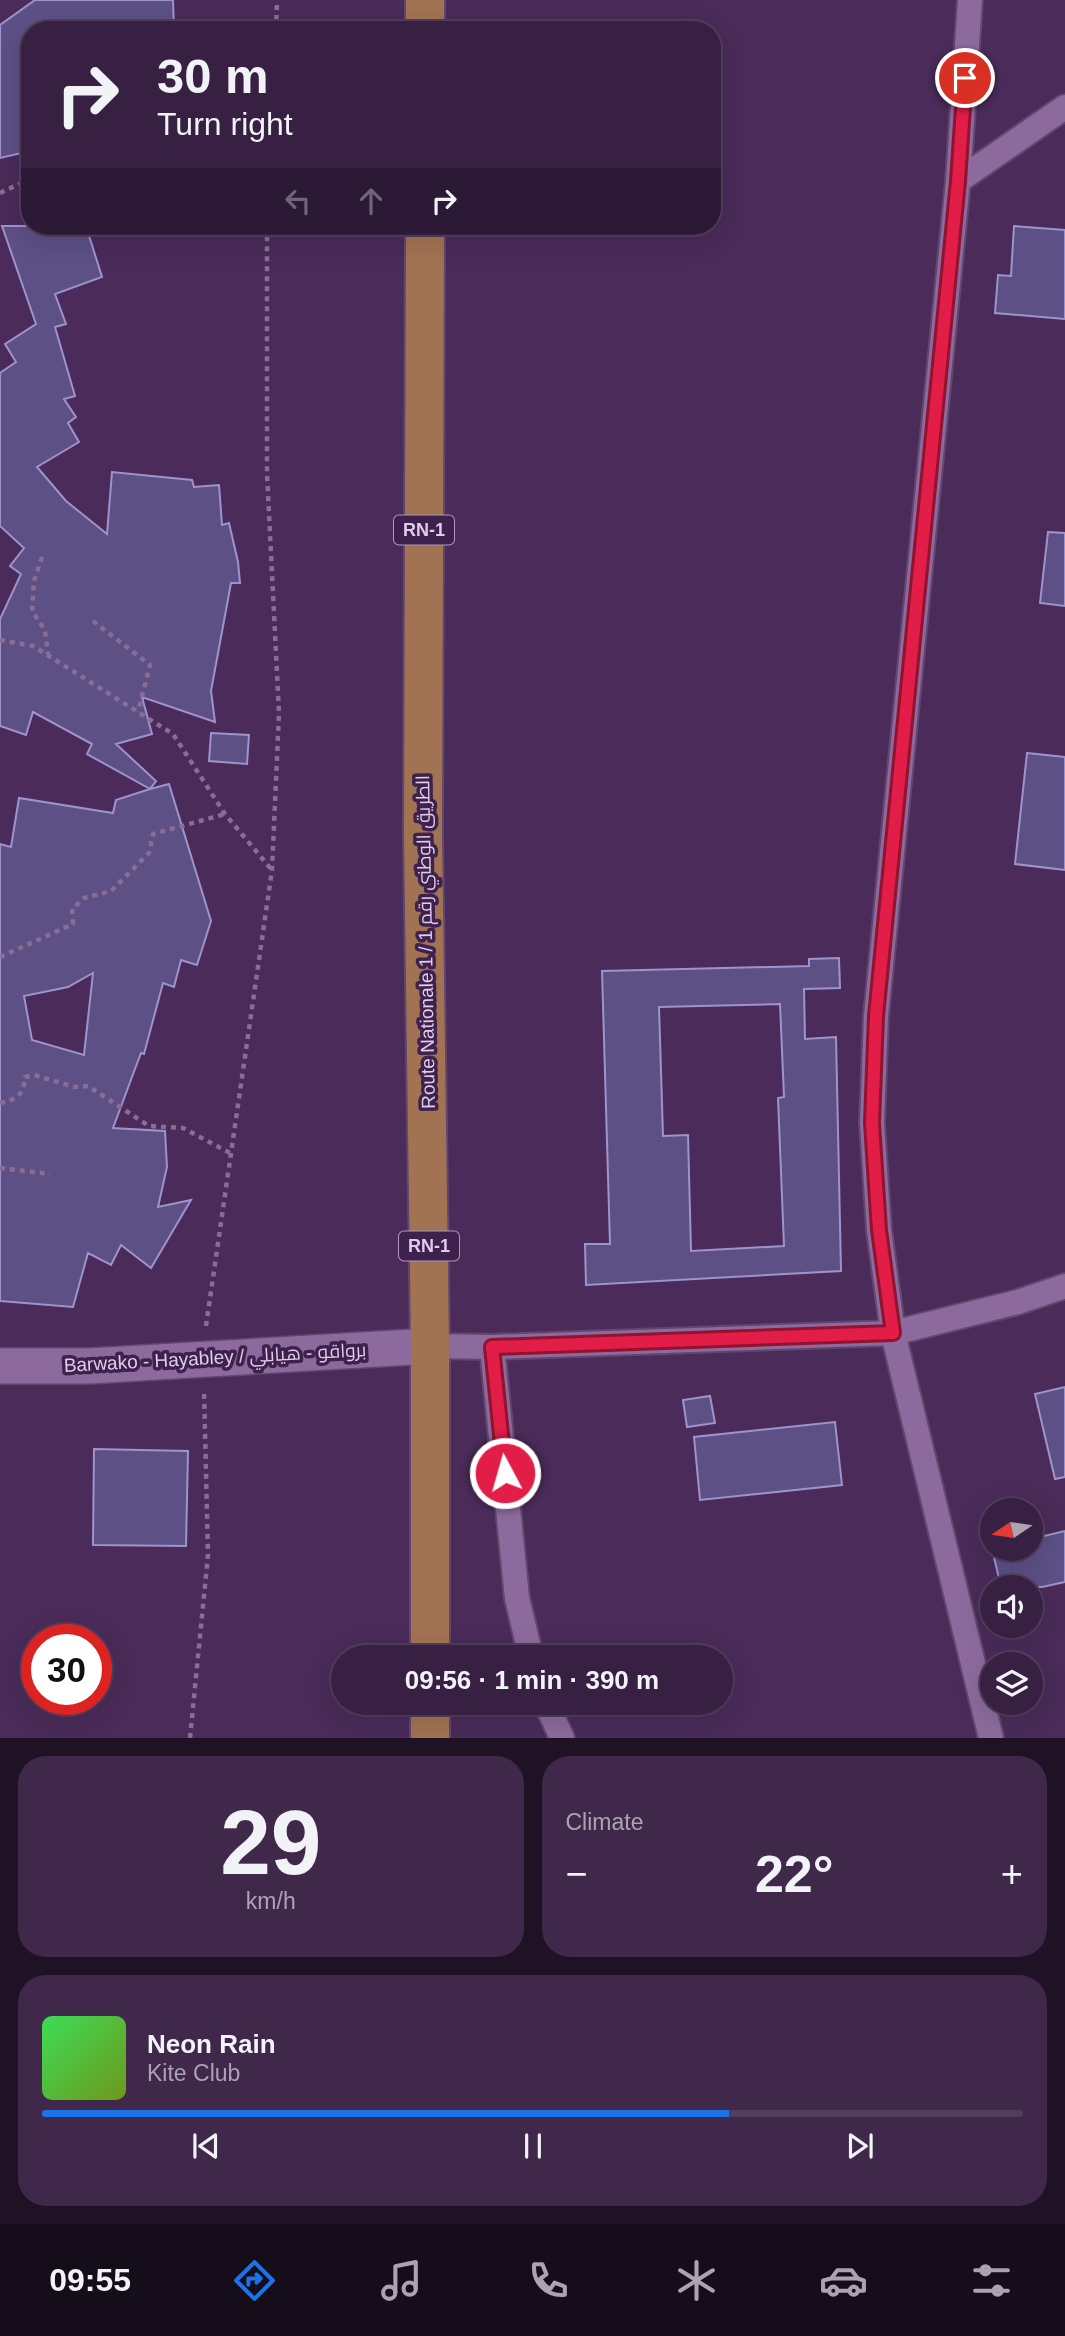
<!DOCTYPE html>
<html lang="en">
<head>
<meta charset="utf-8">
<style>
  body { margin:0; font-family:Helvetica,Cairo,sans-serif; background:#3f284a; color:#f1f3f6; height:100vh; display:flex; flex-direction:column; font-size:26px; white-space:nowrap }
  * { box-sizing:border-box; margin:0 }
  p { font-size:23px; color:#aba3b2 }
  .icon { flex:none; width:38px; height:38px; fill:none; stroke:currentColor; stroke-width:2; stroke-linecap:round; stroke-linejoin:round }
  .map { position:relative; height:1738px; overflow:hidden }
  .panel { display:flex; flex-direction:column; gap:18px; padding:18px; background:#1f1225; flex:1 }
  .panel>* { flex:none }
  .banner { position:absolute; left:21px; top:21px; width:700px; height:214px; border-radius:28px; box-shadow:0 7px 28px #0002,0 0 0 2px #523e5c; background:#382043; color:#f1f3f6; overflow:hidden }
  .needle { width:46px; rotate:257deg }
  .controls { position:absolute; left:980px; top:1498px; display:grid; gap:14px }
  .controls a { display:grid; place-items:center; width:63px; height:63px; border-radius:50%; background:#382043; box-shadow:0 7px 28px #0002,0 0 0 2px #523e5c; font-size:35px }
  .speed { position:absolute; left:21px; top:1624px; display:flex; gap:14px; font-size:35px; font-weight:700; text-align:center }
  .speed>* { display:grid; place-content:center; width:91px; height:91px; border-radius:50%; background:#382043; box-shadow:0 7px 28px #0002,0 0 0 2px #523e5c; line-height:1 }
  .speed .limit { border:10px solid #d22; background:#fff; color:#111 }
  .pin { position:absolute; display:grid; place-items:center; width:60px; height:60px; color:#fff; margin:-30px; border:4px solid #fff; border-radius:50%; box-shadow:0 2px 7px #0007 }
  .me { position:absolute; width:77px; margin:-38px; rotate:354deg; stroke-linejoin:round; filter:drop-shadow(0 0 5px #0008) }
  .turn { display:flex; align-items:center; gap:24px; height:147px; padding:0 21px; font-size:32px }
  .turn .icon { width:91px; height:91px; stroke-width:2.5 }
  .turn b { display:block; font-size:49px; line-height:60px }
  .lanes { display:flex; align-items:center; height:66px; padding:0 21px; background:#0003; justify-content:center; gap:35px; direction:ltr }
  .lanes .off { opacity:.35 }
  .big { font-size:52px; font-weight:700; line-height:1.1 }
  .panel .tile { flex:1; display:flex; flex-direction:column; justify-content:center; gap:10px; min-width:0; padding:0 24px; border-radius:28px; background:#3f284a }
  .panel .dial { align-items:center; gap:0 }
  .dial b { font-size:91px; line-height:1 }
  .song { display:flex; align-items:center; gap:21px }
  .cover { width:84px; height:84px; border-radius:10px; background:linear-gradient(135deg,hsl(130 70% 55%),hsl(80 70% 35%)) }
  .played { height:7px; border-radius:4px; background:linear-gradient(90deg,#1a73e8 70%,#523e5c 70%) }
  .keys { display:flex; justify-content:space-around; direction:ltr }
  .heat { display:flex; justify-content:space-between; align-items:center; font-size:38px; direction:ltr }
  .panel .tiles { flex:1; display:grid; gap:18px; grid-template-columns:1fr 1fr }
  .tile:last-child { grid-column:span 2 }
  .trip { position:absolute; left:331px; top:1645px; width:402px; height:70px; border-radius:35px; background:#382043; box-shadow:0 7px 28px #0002,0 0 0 2px #523e5c; font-weight:700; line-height:70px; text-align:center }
  .tabs { display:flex; height:112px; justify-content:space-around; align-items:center; background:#160d1b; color:#aba3b2 }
  .tabs .icon { width:49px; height:49px }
  .tabs .selected { color:#1a73e8 }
  .tabs b { font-size:32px; color:#f1f3f6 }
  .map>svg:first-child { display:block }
  .building { fill:#5c5085; stroke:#9f93cd; stroke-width:2; fill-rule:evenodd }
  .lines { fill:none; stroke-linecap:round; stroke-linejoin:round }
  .minor-casing { stroke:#61466d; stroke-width:28 }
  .secondary-casing { stroke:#61466d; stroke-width:38 }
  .primary-casing { stroke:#61466d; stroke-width:42 }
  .path { stroke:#886e95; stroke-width:4.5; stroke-dasharray:5 5; stroke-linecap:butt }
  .minor { stroke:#8c6a9d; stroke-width:24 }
  .secondary { stroke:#8c6a9d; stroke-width:35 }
  .primary { stroke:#a27353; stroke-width:38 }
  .route-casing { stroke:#92132f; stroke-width:18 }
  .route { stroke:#e11d48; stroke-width:12 }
  .labels { text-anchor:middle; stroke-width:7; stroke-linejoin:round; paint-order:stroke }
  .shield { fill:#3f214e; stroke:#af99ba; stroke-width:2 }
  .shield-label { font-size:18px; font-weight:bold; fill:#dfcde9 }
  .street-label { font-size:19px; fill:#dfcde9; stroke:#3f214e }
</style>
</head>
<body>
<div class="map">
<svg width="1065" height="1738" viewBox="0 0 1065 1738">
  <rect width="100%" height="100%" fill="#4a2b59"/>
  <path class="building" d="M 35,0 L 173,0 L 174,30 L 30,30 L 30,151 L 0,158 L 0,25 Z
    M 2,226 L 86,226 L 102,277 L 55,294 L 66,324 L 55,327 L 75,396 L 64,399 L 76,417 L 68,423 L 79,442 L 37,467 L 66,501 L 107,534 L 112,472 L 192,480 L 194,487 L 219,485 L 222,525 L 229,523 L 238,562 L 240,583 L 231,583 L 211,691 L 215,722 L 142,697 L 152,734 L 116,744 L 156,781 L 150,789 L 169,784 L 211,921 L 197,965 L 181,960 L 174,987 L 163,983 L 144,1054 L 141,1053 L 113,1128 L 165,1131 L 167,1167 L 158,1207 L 191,1200 L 151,1268 L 121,1245 L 111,1265 L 88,1253 L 73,1307 L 0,1301 L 0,844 L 11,847 L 19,798 L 113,813 L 116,800 L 150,789 L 87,754 L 92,744 L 33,712 L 26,735 L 0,726 L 0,619 L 21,574 L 10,566 L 24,548 L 0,526 L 0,373 L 16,362 L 5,344 L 36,324 ZM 93,973 L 84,1055 L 32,1040 L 24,996 L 68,987 Z
    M 1014,226 L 1065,230 L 1065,319 L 995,313 L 998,275 L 1011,276 Z
    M 1048,532 L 1065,533 L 1065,606 L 1040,603 Z
    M 211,733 L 249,735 L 247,764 L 209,761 Z
    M 1027,753 L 1065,757 L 1065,870 L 1015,864 Z
    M 839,958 L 840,988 L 804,989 L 805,1039 L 836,1037 L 841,1271 L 586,1285 L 585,1244 L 610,1244 L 602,971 L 809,966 L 809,959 ZM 780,1004 L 784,1097 L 778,1098 L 784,1246 L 691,1251 L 688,1135 L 663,1136 L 659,1007 Z
    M 1065,1387 L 1065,1477 L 1055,1479 L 1035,1394 Z
    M 710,1396 L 715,1423 L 687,1427 L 683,1400 Z
    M 835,1422 L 842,1485 L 700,1500 L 694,1437 Z
    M 94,1449 L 188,1451 L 186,1546 L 93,1545 Z
    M 1065,1531 L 1065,1582 L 1042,1587 L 1001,1587 L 992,1549 L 1031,1549 L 1031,1539 Z"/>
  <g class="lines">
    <defs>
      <path id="minor" d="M 970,0 L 958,181 L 876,1016 L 872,1123 L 879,1230 L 893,1333 L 991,1738
        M 958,181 L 1065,107
        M 430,1346 L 492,1347 L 893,1333 L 1018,1302 L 1065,1286
        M 492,1347 L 517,1598 L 531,1657
        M 546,1703 L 562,1738"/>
      <path id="secondary" d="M 0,1366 L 89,1366 L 430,1346"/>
      <path id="primary" d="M 425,30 L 425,0
        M 425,226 L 423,834 L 430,1346 L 430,1657
        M 430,1703 L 430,1738"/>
    </defs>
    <use href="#minor" class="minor-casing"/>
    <use href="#secondary" class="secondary-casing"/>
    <use href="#primary" class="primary-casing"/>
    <path class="path" d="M 276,30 L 277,0
      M 0,193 L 30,179
      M 42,557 L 34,581 L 32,611 L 45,630 L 48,654
      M 93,621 L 150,665 L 138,712
      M 0,640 L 33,646 L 173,734 L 225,814 L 271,869
      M 0,957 L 73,924 L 72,909 L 84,898 L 111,891 L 149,853 L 153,834 L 225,814
      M 0,1103 C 16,1100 24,1095 25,1077 L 34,1075 L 75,1087 L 88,1086 L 149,1126 L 183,1128 L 230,1153
      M 0,1168 L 50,1174
      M 206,1326 L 272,870 L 279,713 L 267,474 L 267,226
      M 190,1738 L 208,1555 L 204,1390"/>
    <use href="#minor" class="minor"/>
    <use href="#secondary" class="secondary"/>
    <use href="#primary" class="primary"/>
  </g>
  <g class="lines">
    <defs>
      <path id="route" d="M 505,1473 L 492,1347 L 893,1333 L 879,1230 L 872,1123 L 876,1016 L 958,181 L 965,78"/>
    </defs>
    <use href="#route" class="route-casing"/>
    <use href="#route" class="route"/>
  </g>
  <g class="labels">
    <g class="shield">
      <rect x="394" y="515.5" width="60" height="29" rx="5"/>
      <rect x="399" y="1231.5" width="60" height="29" rx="5"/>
    </g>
    <g class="shield-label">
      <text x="424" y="536">RN-1</text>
      <text x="429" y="1252">RN-1</text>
    </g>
    <g class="street-label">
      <text transform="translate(425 942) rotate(-91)" y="7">Route Nationale 1 / الطريق الوطني رقم 1</text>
      <text transform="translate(215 1357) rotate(-3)" y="7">Barwako - Hayabley / برواقو - هيابلي</text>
    </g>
  </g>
</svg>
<div class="controls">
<a><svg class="needle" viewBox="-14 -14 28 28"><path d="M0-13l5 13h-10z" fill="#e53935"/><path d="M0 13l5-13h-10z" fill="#aba3b2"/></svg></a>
<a><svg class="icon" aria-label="sound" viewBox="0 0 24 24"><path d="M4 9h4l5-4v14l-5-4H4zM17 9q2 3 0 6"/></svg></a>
<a><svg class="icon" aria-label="layers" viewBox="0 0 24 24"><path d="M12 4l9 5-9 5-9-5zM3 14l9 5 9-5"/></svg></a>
</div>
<div class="speed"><div class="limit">30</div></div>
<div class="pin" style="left:965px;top:78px;background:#d93025"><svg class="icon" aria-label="arrive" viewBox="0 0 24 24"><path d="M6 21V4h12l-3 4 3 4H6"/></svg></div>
<svg class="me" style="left:505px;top:1473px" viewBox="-20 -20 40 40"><circle r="17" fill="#e11d48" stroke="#fff" stroke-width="3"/><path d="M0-11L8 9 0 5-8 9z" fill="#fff"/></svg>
<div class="trip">09:56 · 1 min · 390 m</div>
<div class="banner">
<div class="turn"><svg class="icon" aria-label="right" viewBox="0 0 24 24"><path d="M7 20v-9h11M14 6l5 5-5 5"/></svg><div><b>30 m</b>Turn right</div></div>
<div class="lanes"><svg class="icon off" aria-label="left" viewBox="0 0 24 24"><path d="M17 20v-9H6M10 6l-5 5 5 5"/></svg><svg class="icon off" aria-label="ahead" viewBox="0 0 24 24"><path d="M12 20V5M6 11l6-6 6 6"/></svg><svg class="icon" aria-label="right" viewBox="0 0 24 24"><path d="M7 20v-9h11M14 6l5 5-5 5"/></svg></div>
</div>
</div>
<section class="panel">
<div class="tiles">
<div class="tile dial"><b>29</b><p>km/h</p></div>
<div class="tile"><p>Climate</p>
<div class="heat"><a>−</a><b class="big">22°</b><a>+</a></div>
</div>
<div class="tile">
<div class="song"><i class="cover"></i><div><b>Neon Rain</b><p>Kite Club</p></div></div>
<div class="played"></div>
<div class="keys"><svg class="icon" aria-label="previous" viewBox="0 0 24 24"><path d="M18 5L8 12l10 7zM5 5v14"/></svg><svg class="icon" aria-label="pause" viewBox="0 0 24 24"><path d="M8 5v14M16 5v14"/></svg><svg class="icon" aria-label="next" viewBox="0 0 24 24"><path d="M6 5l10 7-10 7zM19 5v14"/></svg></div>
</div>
</div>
</section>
<nav class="tabs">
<b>09:55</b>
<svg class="icon selected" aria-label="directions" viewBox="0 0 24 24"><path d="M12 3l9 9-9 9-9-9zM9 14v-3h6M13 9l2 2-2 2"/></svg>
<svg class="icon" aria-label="music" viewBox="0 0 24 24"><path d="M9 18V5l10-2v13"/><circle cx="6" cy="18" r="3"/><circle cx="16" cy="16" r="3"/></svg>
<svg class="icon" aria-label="phone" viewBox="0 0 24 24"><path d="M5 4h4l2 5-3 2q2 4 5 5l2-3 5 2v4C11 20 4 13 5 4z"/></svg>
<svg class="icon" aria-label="climate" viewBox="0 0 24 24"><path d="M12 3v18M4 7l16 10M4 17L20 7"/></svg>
<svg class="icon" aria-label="car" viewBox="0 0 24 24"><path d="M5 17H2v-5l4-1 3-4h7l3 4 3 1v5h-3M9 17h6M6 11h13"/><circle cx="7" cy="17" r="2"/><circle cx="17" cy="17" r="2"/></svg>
<svg class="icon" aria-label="filters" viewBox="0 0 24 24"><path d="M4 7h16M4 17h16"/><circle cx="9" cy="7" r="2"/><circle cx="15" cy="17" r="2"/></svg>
</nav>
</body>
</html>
